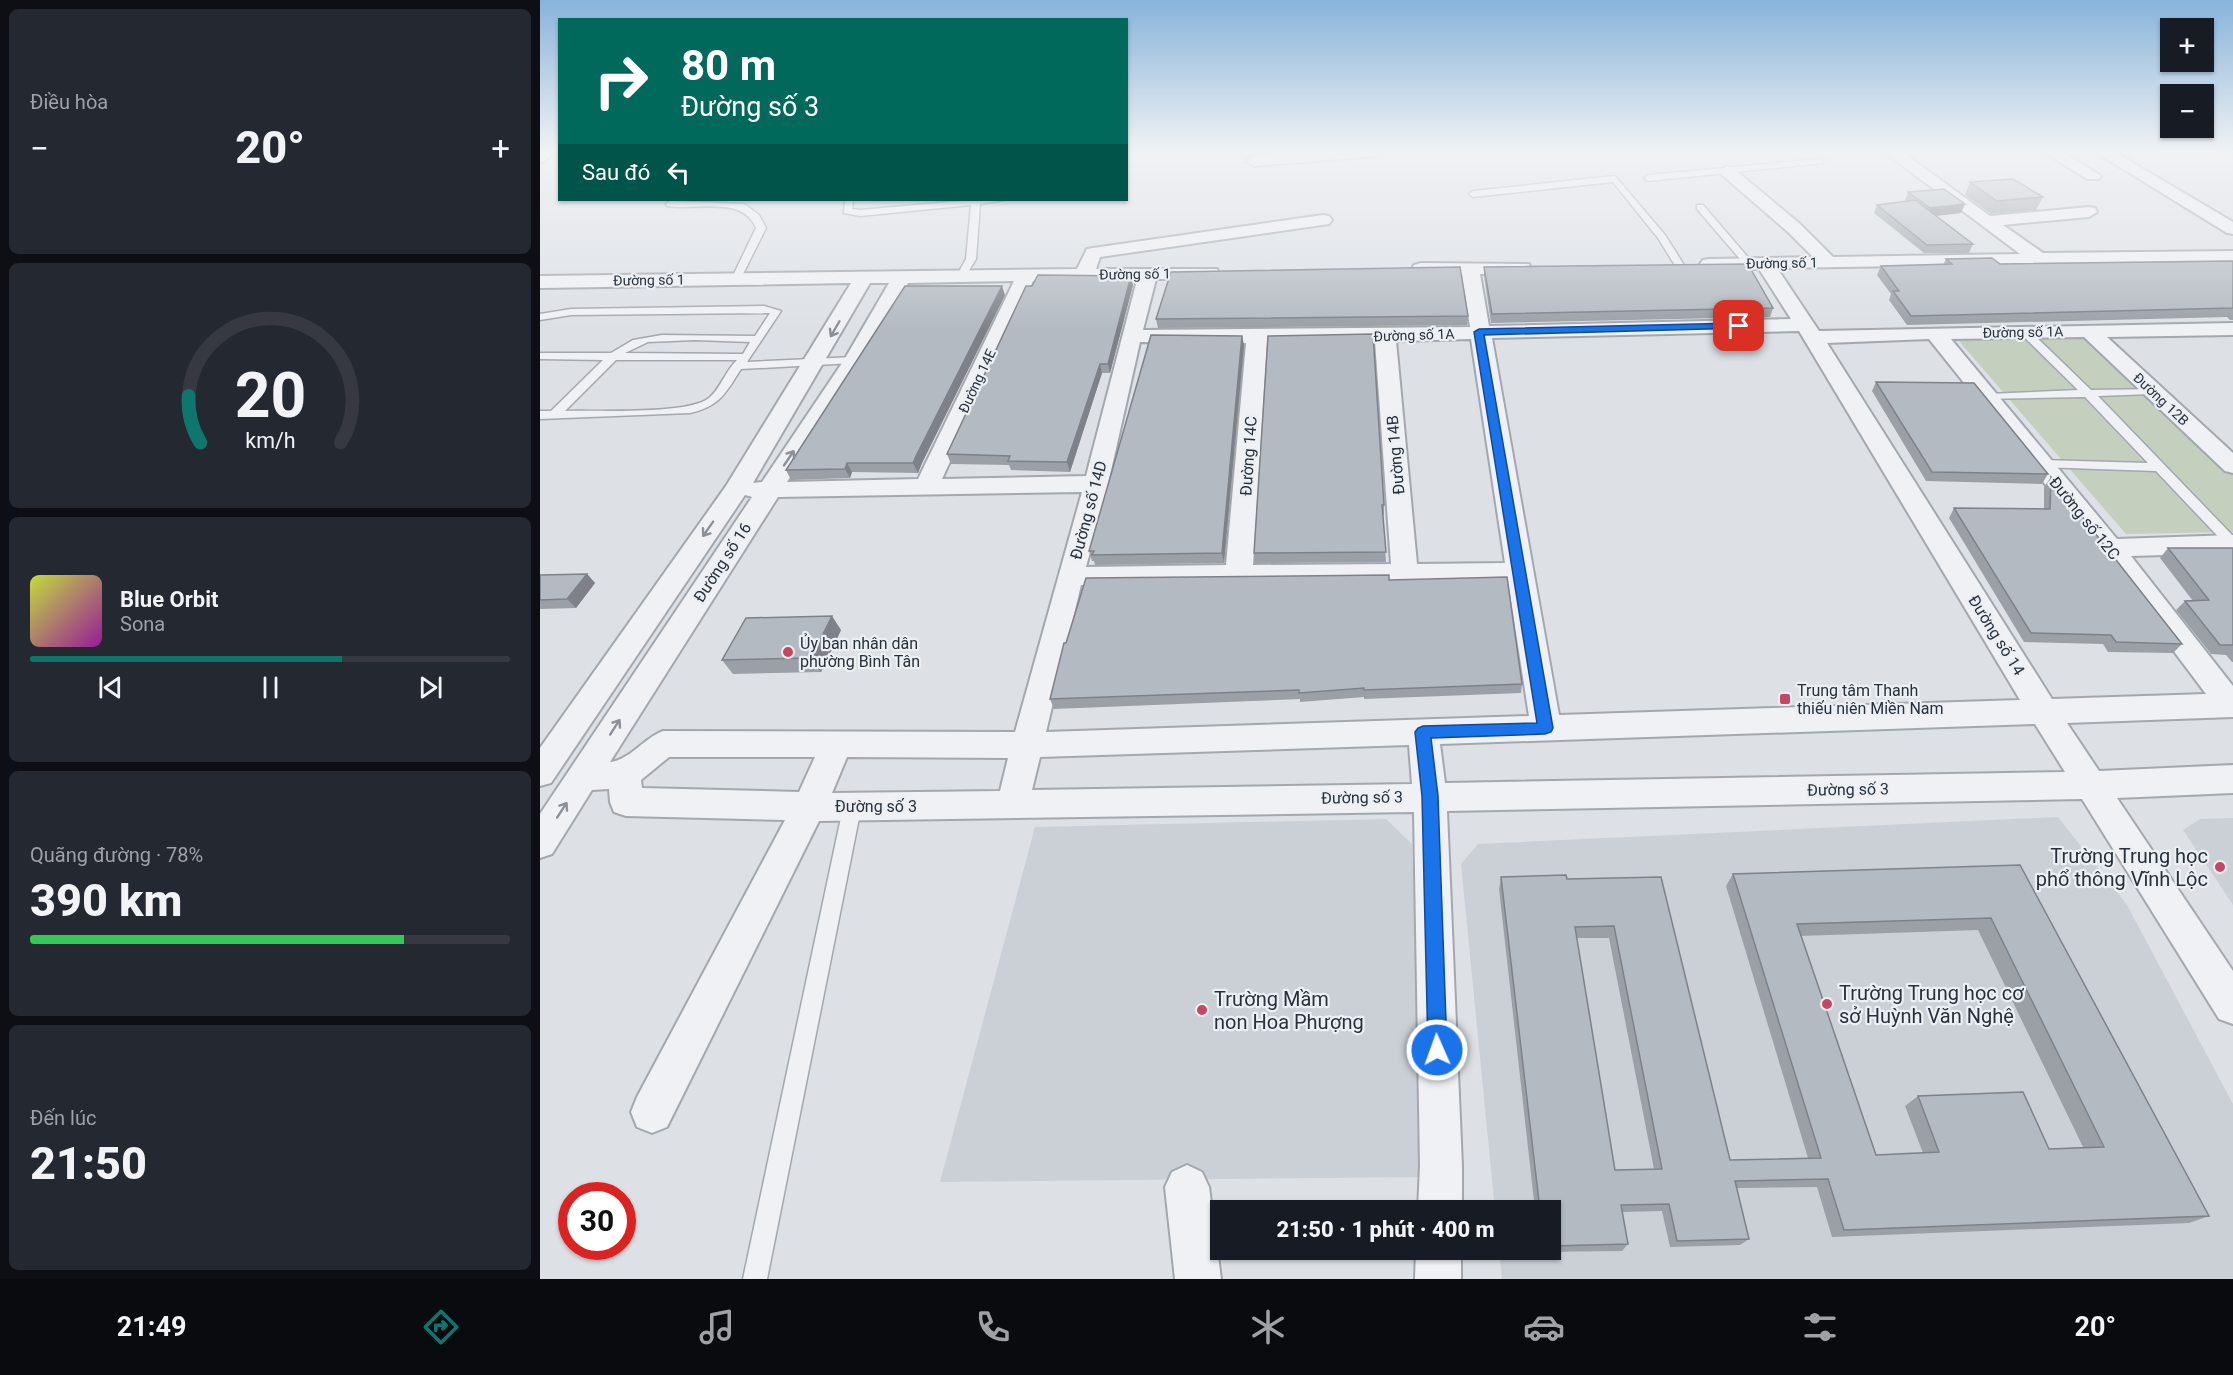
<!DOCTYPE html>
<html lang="vi">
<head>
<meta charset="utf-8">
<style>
  body { margin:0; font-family:Roboto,sans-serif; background:#242831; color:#f1f3f6; height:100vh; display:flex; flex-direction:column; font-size:22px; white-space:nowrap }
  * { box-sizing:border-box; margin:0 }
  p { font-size:20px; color:#9ea1a6 }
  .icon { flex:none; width:33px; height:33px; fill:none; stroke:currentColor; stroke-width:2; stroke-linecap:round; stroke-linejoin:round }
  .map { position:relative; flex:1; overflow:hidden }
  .side { display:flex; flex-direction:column; gap:9px; padding:9px; background:#0d0f14; width:540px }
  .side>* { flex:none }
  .banner { position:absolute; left:18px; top:18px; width:570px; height:183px; border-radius:0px; box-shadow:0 2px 4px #0004; background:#00695c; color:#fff; overflow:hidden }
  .fabs { position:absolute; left:1620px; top:18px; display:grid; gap:12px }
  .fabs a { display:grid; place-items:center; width:54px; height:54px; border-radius:0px; background:#171b24; box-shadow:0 2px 4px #0004; font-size:30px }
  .speed { position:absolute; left:18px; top:1182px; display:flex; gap:12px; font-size:30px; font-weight:700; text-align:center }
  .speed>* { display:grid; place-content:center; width:78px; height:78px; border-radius:50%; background:#171b24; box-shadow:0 2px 4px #0004; line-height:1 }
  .speed .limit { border:9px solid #d22; background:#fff; color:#111 }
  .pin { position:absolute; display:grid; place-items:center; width:51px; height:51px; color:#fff; margin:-26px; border-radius:12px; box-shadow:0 3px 9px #0006 }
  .me { position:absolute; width:66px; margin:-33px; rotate:358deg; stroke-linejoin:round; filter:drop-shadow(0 0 4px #0008) }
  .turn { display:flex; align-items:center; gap:21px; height:126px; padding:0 24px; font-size:27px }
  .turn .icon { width:78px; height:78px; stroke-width:2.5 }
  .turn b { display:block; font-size:42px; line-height:51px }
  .then { display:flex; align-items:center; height:57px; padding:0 24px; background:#0003; gap:12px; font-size:22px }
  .big { font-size:45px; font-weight:800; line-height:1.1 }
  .side .widget { flex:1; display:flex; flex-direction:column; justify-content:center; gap:9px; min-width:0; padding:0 21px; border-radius:9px; background:#242831 }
  .side .dial { align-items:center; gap:0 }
  .dial svg { height:156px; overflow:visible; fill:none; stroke:#363941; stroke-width:7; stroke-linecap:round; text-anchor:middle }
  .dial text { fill:#f1f3f6; stroke:none }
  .song { display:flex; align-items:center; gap:18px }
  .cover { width:72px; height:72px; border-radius:9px; background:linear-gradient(135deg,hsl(70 70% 55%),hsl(300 70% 35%)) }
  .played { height:6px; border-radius:3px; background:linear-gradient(90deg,#0f766e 65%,#363941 65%) }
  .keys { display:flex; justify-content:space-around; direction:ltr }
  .heat { display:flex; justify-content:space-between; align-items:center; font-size:33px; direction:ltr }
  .charge { height:9px; border-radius:4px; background:linear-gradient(90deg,#34c759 78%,#363941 0) }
  .trip { position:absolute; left:670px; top:1200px; width:351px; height:60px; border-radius:0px; background:#171b24; box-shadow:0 2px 4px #0004; font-weight:800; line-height:60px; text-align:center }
  .dock { display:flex; height:96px; justify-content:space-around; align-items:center; background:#090b0e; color:#9ea1a6 }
  .dock .icon { width:42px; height:42px }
  .dock .active { color:#0f766e }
  .dock b { font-size:27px; color:#f1f3f6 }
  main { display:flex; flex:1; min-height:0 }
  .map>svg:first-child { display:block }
  .built { fill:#cbd0d7 }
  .green { fill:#c4cfbe }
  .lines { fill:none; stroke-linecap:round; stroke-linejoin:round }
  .lane-casing { stroke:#a3a8af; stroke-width:3 }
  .street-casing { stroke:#a3a8af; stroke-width:4 }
  .lane { fill:#eff1f4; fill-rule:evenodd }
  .street { fill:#eff1f4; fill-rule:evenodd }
  .wall { fill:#9ba0a7; fill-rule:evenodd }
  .shaded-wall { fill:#7e8288 }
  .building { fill:#b4bac2; stroke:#7e8288; stroke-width:1.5; fill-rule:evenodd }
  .oneway { stroke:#8b9098 }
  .route { fill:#1a73e8; stroke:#114b97; stroke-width:1.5 }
  .poi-dot { fill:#c74661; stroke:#ecf0f4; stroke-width:2 }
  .labels { text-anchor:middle; stroke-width:4.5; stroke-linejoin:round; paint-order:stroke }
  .far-street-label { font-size:14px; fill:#27303b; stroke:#ecf0f4 }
  .street-label { font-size:16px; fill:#27303b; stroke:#ecf0f4 }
  .poi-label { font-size:16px; fill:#27303b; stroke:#ecf0f4; text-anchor:start }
  .near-poi-label { font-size:20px; fill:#27303b; stroke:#ecf0f4; text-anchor:start }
</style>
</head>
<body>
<main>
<section class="side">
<div class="widget"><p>Điều hòa</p>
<div class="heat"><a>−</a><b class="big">20°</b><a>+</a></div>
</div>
<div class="widget dial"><svg viewBox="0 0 100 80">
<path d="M14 69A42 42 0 1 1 86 69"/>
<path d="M14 69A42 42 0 0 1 8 45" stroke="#0f766e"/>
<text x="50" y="56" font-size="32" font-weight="700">20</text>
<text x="50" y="72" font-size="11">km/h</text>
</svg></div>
<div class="widget">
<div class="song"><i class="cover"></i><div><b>Blue Orbit</b><p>Sona</p></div></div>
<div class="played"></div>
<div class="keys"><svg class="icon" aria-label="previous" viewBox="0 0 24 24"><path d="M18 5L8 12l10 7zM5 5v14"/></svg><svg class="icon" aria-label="pause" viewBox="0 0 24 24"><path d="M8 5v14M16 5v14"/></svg><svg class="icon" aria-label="next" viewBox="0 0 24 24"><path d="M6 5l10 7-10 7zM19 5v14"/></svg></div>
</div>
<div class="widget"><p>Quãng đường · 78%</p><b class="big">390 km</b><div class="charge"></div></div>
<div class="widget"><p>Đến lúc</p><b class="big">21:50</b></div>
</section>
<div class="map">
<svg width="1693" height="1279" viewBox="0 0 1693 1279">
  <rect width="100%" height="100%" fill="#dde1e6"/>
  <path class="built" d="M 1518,817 L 1587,905 L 1693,1104 L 1693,1279 L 962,1279 L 959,1250 L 1011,1250 L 1011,1210 L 955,1210 L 921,864 L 938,844 Z
    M 1693,818 L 1693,905 L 1643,830 L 1660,819 Z
    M 846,819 L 872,844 L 884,1177 L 400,1182 L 495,827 Z"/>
  <path class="green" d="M 1542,335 L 1555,342 L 1693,474 L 1693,532 L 1586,534 L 1418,340 Z"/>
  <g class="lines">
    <defs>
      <path id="lane" d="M 1280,159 L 1283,159 L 1283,163 L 1108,181 L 1104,178 L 1108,175 Z
        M 1075,176 L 1125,235 L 1144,265 L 1142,267 L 1136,267 L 1118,238 L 1073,182 L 933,197 L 929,194 L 933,191 Z
        M 305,200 L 313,200 L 312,209 L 320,210 L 432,200 L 464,200 L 440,204 L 436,259 L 425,277 L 422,278 L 417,275 L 426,259 L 431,205 L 320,216 L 304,213 Z
        M 130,201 L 204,204 L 219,215 L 226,228 L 200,280 L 192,278 L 216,228 C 202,195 156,211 127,206 L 126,204 Z
        M 1157,205 L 1163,205 L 1212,262 L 1212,266 L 1206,266 L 1157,209 Z
        M 224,306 L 241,311 L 207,362 L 314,357 L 320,360 L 314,363 L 201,369 C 185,394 180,406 150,413 L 0,419 L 0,411 L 11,411 L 63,360 L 0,359 L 0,353 L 71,353 L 93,340 L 122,335 L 215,336 L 230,313 L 31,315 L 0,320 L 0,314 L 31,309 ZM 155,340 L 210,342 L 203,354 L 85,353 L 108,342 ZM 76,360 L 197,360 C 185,371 181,388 169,398 C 148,415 55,410 25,411 Z
        M 1485,329 L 1489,330 L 1551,390 L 1617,389 L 1619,391 L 1613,394 L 1558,396 L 1693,536 L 1693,549 L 1688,547 L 1616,471 L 1498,467 L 1496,464 L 1502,460 L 1608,463 L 1545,397 L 1444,399 L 1442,397 L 1448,394 L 1538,390 L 1481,334 L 1481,330 Z
        M 312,800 L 318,803 L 321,808 L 227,1279 L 203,1279 L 303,808 L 306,803 Z"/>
      <path id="street" d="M 0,151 L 14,151 L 5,161 L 0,163 Z
        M 779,151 L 841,151 L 833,156 L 714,166 L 706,161 L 714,156 Z
        M 1343,151 L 1361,151 L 1450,216 L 1549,207 L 1555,208 L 1557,212 L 1549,217 L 1463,225 L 1503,253 L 1693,251 L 1693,261 L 1237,268 L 1279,331 L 1693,323 L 1693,335 L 1567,337 L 1693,453 L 1693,473 L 1685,471 L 1544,337 L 1411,339 L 1577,539 L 1693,535 L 1693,553 L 1591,556 L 1693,686 L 1693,717 L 1527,723 L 1559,771 L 1693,765 L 1693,793 L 1577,798 L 1693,971 L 1693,1024 L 1679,1019 L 1542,799 L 907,811 L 922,1166 L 922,1210 L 878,1210 L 880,1166 L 874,812 L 279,821 L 127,1127 L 112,1133 L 97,1127 L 91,1112 L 97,1097 L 245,820 L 86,816 L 74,812 L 70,802 L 69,789 L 52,790 L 12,854 L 0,858 L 0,814 L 212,497 L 205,495 L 11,783 L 0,786 L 0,748 L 186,486 L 311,283 L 0,288 L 0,276 L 537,269 L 547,249 L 553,248 L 783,215 L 789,216 L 792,220 L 789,224 L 560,257 L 556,269 L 677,269 L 679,273 L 677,277 L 670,279 L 616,279 L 603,330 L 930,327 L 922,274 L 874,273 L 872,269 L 874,265 L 881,263 L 989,264 L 991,268 L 989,272 L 982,274 L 940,274 L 949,326 L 1251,319 L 1219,269 L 1169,269 L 1163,268 L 1160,264 L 1163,260 L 1169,259 L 1273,257 L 1248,232 L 1181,174 L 1179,171 L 1187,166 L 1193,168 L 1260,224 L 1293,257 L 1480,254 ZM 543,280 L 597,280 L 546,476 L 402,479 L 493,281 ZM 474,281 L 378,479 L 247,482 L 324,360 L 368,283 ZM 330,283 L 349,283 L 304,360 L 222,482 L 213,483 ZM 1259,331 L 1480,700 L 1019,715 L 952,338 ZM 931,339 L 965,563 L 877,564 L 856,341 ZM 1389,339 L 1561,554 L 1666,694 L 1512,699 L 1287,343 ZM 835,341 L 851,564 L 713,565 L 727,343 ZM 600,342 L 706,343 L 686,565 L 546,567 L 568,484 ZM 542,492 L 475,732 L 123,731 C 104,738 90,760 70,762 L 238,497 ZM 968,581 L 989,716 L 506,732 L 541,585 ZM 1495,724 L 1525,772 L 905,783 L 900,744 ZM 869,745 L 872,784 L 492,790 L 500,757 ZM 129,757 L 275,757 L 259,792 L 102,788 L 101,780 ZM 307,757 L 468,758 L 460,791 L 292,793 Z
        M 1502,151 L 1521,151 L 1561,176 L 1559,179 L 1547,179 Z
        M 1554,151 L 1573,151 L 1693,222 L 1693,234 L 1687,233 Z
        M 647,1165 L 662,1172 L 669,1187 L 681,1279 L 635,1279 L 625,1187 L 632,1172 Z
        M 876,1250 L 921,1250 L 921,1279 L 875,1279 Z"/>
    </defs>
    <use href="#lane" class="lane-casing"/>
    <use href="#street" class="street-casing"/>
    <use href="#lane" class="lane"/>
    <use href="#street" class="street"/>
  </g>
  <path class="wall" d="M 1430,182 L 1503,197 L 1496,210 L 1451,214 L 1425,195 Z
    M 1368,192 L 1421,213 L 1395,216 L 1433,244 L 1429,253 L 1384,253 L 1334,213 L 1337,205 L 1366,201 L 1365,200 Z
    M 1406,259 L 1460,264 L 1693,261 L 1693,320 L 1690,320 L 1687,317 L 1367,325 L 1349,300 L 1351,294 L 1337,275 L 1341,266 L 1403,265 Z
    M 944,267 L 1233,308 L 1230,317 L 951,323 L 944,276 Z
    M 593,285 L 570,373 L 562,373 L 530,472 L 471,470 L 469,465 L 411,464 L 407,454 Z
    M 465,295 L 382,463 L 378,473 L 312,472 L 310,478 L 251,480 L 246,470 Z
    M 928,316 L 927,325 L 618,328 L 616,319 Z
    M 728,336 L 844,505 L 844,515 L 843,515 L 846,562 L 715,563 L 714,553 Z
    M 704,345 L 684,563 L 555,565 L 554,561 L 552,561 L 549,551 Z
    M 1336,382 L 1508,474 L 1502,484 L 1386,481 L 1332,391 Z
    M 1511,477 L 1642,644 L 1633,653 L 1568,652 L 1563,644 L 1484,642 L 1409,518 L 1414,508 L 1504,509 L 1504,487 Z
    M 1628,548 L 1693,548 L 1693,662 L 1692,662 L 1686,655 L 1671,654 L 1636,610 L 1645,601 L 1653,601 L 1620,558 Z
    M 47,574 L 55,583 L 36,608 L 0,609 L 0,575 Z
    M 849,580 L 982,684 L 981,693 L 824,699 L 824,697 L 760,702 L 760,699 L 514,709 L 510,699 L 526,643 Z
    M 301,630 L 281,672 L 193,674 L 182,660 Z
    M 1480,865 L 1669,1216 L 1649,1223 L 1292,1237 L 1277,1187 L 1197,1188 L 1209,1239 L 1200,1245 L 1130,1247 L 1122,1211 L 1082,1212 L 1088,1244 L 1082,1251 L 1000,1252 L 1000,1250 L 1011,1250 L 1011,1210 L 995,1210 L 959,889 L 961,877 L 1027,879 L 1121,877 L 1190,1160 L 1268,1158 L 1186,886 L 1193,874 ZM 1438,930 L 1543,1147 L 1509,1149 L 1378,1096 L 1365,1106 L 1383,1153 L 1336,1155 L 1260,936 ZM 1037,938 L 1069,938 L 1114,1169 L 1075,1170 Z"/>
  <path class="shaded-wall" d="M 1425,204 L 1421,213 L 1386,217 L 1390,208 Z
    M 591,276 L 593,285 L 570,373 L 568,364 Z
    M 462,286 L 465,295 L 382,463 L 378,473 L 373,463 L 377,454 Z
    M 702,336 L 704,345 L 684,563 L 682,553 Z
    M 560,364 L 562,373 L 530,472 L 527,462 Z
    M 307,463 L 312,472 L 310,478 L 305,469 Z
    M 47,574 L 55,583 L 36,608 L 27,599 Z
    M 292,616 L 301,630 L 281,672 L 271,658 Z"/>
  <path class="building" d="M 1473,179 L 1503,197 L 1457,201 L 1430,182 Z
    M 1404,189 L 1425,204 L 1390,208 L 1368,192 Z
    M 1375,200 L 1433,244 L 1387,245 L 1337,205 Z
    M 1452,258 L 1460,264 L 1693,261 L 1693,308 L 1371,316 L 1353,291 L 1359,291 L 1341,266 L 1412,264 L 1406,259 Z
    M 1208,264 L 1233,308 L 952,314 L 944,267 Z
    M 920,267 L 928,316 L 616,319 L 631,272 Z
    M 498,275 L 591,276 L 568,364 L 560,364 L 527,462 L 468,461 L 470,456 L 407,454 L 486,286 L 492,286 Z
    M 365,286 L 462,286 L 377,454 L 373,463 L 307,463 L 305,469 L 246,470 Z
    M 833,334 L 844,505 L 842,505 L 846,552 L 714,553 L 728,336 Z
    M 611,335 L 702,336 L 682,553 L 552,555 L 554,551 L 549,551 Z
    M 1336,382 L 1434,383 L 1508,474 L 1392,472 Z
    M 1511,477 L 1642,644 L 1576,642 L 1571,635 L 1491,633 L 1414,508 L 1510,509 Z
    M 1628,548 L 1693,548 L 1693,645 L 1680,645 L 1645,601 L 1669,600 Z
    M 47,574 L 27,599 L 0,600 L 0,575 Z
    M 849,575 L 849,580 L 967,577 L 982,684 L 824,690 L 824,688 L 759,693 L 759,690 L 510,699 L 524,643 L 526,643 L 546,578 Z
    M 292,616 L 271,658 L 182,660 L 206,618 Z
    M 1480,865 L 1669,1216 L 1304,1230 L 1288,1179 L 1195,1181 L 1209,1239 L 1137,1241 L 1129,1204 L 1081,1205 L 1088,1244 L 1011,1246 L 1011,1210 L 1000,1210 L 961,877 L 1026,875 L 1027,879 L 1121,877 L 1190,1160 L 1281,1158 L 1193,874 ZM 1451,918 L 1564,1147 L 1509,1149 L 1483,1092 L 1378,1096 L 1399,1152 L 1336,1155 L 1257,924 ZM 1074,926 L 1122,1169 L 1075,1170 L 1035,927 Z"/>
  <defs><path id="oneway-shaft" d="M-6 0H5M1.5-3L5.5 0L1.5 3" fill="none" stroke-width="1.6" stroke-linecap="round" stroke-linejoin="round" transform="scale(1.5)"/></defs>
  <g class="oneway">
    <use href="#oneway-shaft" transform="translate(295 329) rotate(120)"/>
    <use href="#oneway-shaft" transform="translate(249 458) rotate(-56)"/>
    <use href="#oneway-shaft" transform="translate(168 529) rotate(125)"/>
    <use href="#oneway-shaft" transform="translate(75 727) rotate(-57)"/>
    <use href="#oneway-shaft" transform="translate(22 810) rotate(-57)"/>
  </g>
  <linearGradient id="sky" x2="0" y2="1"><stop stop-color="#88b3da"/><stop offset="0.46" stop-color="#f0f2f4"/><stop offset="1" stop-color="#f0f2f4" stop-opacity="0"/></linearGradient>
  <rect width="1693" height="330" fill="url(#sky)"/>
  <path class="route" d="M 1199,323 L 1203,324 L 1203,328 L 944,335 L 1013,728 L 1011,732 L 1005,734 L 891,738 L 898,796 L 907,1050 L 904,1057 L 897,1060 L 891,1057 L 888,1050 L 882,796 L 875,732 L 878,728 L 883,726 L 997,723 L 934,332 L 939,329 Z"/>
  <g class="poi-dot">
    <circle cx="248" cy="652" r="6"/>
    <rect x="1239" y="693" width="12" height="12" rx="3"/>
    <circle cx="1680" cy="867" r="6"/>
    <circle cx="1287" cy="1004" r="6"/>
    <circle cx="662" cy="1010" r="6"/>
  </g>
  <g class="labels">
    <g class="far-street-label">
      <text transform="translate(1242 263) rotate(-1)" y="5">Đường số 1</text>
      <text transform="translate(595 274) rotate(-1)" y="5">Đường số 1</text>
      <text transform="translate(109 280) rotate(-1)" y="5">Đường số 1</text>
      <text transform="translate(1483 332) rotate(-1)" y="5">Đường số 1A</text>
      <text transform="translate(874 335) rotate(-2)" y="5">Đường số 1A</text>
      <text transform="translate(437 381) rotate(-65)" y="5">Đường 14E</text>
      <text transform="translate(1621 399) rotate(43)" y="5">Đường 12B</text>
    </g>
    <g class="street-label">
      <text transform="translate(855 455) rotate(-95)" y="6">Đường 14B</text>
      <text transform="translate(708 456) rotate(-86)" y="6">Đường 14C</text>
      <text transform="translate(548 510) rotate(-75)" y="6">Đường số 14D</text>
      <text transform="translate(1545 518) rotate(51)" y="6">Đường số 12C</text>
      <text transform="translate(182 562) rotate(-57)" y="6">Đường số 16</text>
      <text transform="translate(1457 635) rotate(58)" y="6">Đường số 14</text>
      <text transform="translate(1308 789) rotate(-1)" y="6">Đường số 3</text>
      <text transform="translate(822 797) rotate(-1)" y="6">Đường số 3</text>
      <text x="336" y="812">Đường số 3</text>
    </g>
    <g class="poi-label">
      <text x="260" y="649">Ủy ban nhân dân<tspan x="260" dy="18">phường Bình Tân</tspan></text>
      <text x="1257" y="696">Trung tâm Thanh<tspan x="1257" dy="18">thiếu niên Miền Nam</tspan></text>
    </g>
    <g class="near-poi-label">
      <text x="1668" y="863" text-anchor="end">Trường Trung học<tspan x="1668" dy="23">phổ thông Vĩnh Lộc</tspan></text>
      <text x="1299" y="1000">Trường Trung học cơ<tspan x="1299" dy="23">sở Huỳnh Văn Nghệ</tspan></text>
      <text x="674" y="1006">Trường Mầm<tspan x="674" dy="23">non Hoa Phượng</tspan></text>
    </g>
  </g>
</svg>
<div class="fabs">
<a>+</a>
<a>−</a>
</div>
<div class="speed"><div class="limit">30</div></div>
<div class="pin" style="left:1199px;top:326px;background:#d93025"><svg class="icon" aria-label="arrive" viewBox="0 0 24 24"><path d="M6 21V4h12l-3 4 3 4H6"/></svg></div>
<svg class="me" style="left:897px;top:1050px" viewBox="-20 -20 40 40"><circle r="17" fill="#1a73e8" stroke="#fff" stroke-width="3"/><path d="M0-11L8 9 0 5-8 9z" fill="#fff"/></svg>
<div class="trip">21:50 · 1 phút · 400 m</div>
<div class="banner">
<div class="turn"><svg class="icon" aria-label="right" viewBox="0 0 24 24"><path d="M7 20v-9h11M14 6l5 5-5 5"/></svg><div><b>80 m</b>Đường số 3</div></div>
<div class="then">Sau đó<svg class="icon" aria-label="left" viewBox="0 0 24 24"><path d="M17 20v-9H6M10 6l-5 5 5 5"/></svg></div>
</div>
</div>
</main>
<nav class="dock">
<b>21:49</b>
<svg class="icon active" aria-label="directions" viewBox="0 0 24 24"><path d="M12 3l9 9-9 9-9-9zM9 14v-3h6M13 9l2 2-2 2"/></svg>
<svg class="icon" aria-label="music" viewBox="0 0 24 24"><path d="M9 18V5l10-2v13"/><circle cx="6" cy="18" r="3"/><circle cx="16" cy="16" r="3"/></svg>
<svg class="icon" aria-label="phone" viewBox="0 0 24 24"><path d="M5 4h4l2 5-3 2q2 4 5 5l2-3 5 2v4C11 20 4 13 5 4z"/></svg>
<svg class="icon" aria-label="climate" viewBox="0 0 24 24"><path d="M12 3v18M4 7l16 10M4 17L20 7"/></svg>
<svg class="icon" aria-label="car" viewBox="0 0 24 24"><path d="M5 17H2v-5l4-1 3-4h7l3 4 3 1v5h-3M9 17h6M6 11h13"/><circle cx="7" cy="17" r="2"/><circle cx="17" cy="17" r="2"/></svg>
<svg class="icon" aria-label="filters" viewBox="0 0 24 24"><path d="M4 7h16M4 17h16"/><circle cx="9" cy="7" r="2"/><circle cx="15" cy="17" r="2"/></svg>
<b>20°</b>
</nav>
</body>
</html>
